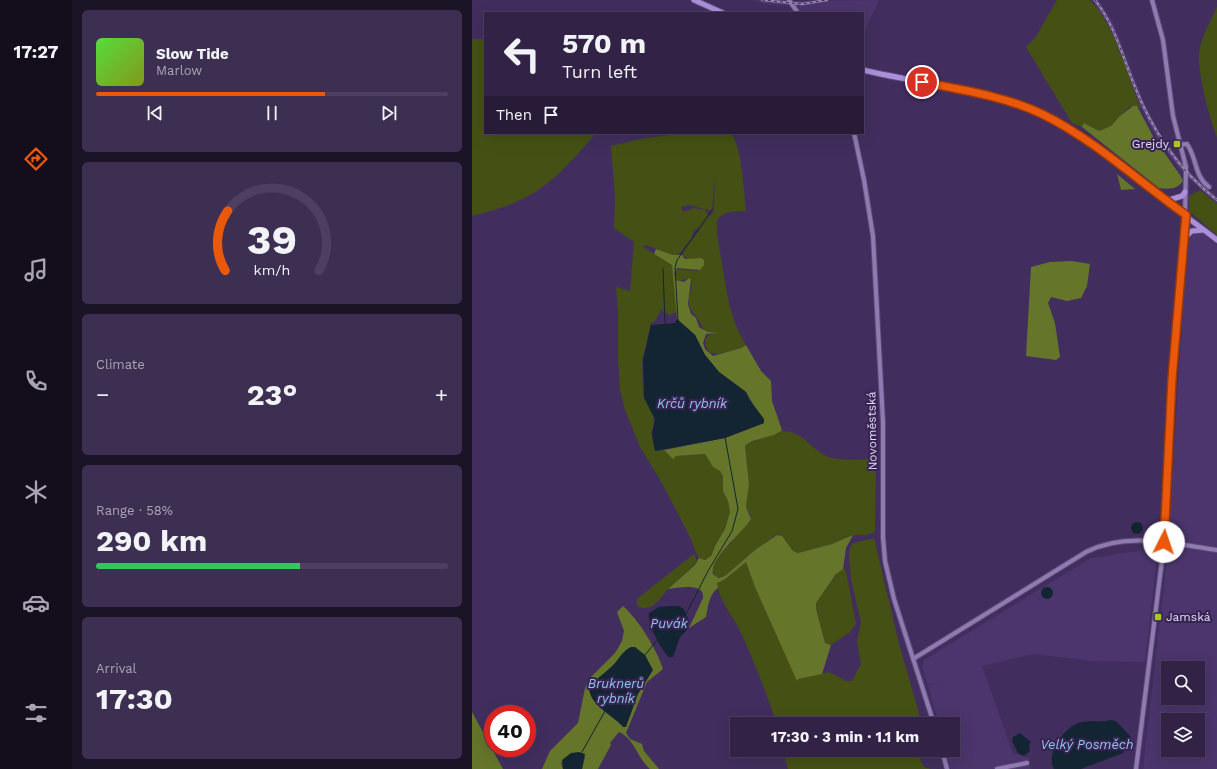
<!DOCTYPE html>
<html lang="en">
<head>
<meta charset="utf-8">
<style>
  body { margin:0; font-family:"Work Sans",sans-serif; background:#3d2f51; color:#f1f3f6; height:100vh; display:flex; flex-direction:column; font-size:15px; white-space:nowrap }
  * { box-sizing:border-box; margin:0 }
  p { font-size:13px; color:#a8a4b3 }
  .icon { flex:none; width:22px; height:22px; fill:none; stroke:currentColor; stroke-width:2; stroke-linecap:round; stroke-linejoin:round }
  .map { position:relative; flex:1; overflow:hidden }
  .side { display:flex; flex-direction:column; gap:10px; padding:10px; background:#1b1326; width:400px }
  .side>* { flex:none }
  .top-card { position:absolute; left:12px; top:12px; width:380px; height:122px; border-radius:0px; box-shadow:0 4px 16px #0002,0 0 0 1px #4c3f5f; background:#312246; color:#f1f3f6; overflow:hidden }
  .controls { position:absolute; left:689px; top:661px; display:grid; gap:8px }
  .controls a { display:grid; place-items:center; width:44px; height:44px; border-radius:0px; background:#312246; box-shadow:0 4px 16px #0002,0 0 0 1px #4c3f5f; font-size:20px }
  .speed { position:absolute; left:12px; top:705px; display:flex; gap:8px; font-size:20px; font-weight:700; text-align:center }
  .speed>* { display:grid; place-content:center; width:52px; height:52px; border-radius:50%; background:#312246; box-shadow:0 4px 16px #0002,0 0 0 1px #4c3f5f; line-height:1 }
  .speed .limit { border:6px solid #d22; background:#fff; color:#111 }
  .pin { position:absolute; display:grid; place-items:center; width:34px; height:34px; color:#fff; margin:-17px; border:2px solid #fff; border-radius:50%; box-shadow:0 1px 4px #0007 }
  .me { position:absolute; width:44px; margin:-22px; rotate:4deg; stroke-linejoin:round; filter:drop-shadow(0 0 3px #0008) }
  .turn { display:flex; align-items:center; gap:14px; height:84px; padding:0 12px; font-size:18px }
  .turn .icon { width:52px; height:52px; stroke-width:2.5 }
  .turn b { display:block; font-size:28px; line-height:34px }
  .then { display:flex; align-items:center; height:38px; padding:0 12px; background:#0003; gap:8px; font-size:15px }
  .big { font-size:30px; font-weight:700; line-height:1.1 }
  .side .tile { flex:1; display:flex; flex-direction:column; justify-content:center; gap:6px; min-width:0; padding:0 14px; border-radius:6px; background:#3d2f51 }
  .side .dial { align-items:center; gap:0 }
  .dial svg { height:104px; overflow:visible; fill:none; stroke:#4c3f5f; stroke-width:7; stroke-linecap:round; text-anchor:middle }
  .dial text { fill:#f1f3f6; stroke:none }
  .song { display:flex; align-items:center; gap:12px }
  .cover { width:48px; height:48px; border-radius:6px; background:linear-gradient(135deg,hsl(110 70% 55%),hsl(70 70% 35%)) }
  .played { height:4px; border-radius:2px; background:linear-gradient(90deg,#ea580c 65%,#4c3f5f 65%) }
  .keys { display:flex; justify-content:space-around; direction:ltr }
  .heat { display:flex; justify-content:space-between; align-items:center; font-size:22px; direction:ltr }
  .charge { height:6px; border-radius:3px; background:linear-gradient(90deg,#34c759 58%,#4c3f5f 0) }
  .trip { position:absolute; left:258px; top:717px; width:230px; height:40px; border-radius:0px; background:#312246; box-shadow:0 4px 16px #0002,0 0 0 1px #4c3f5f; font-weight:700; line-height:40px; text-align:center }
  main { display:flex; flex:1; min-height:0 }
  .menu { display:flex; flex-direction:column; width:72px; justify-content:space-around; align-items:center; background:#140e1c; color:#a8a4b3 }
  .menu .icon { width:28px; height:28px }
  .menu .current { color:#ea580c }
  .menu b { font-size:18px; color:#f1f3f6 }
  .map>svg:first-child { display:block }
  .built { fill:#4b356c; fill-rule:evenodd }
  .green { fill:#455114 }
  .forest { fill:#65752a }
  .water { fill:#132532 }
  .lines { fill:none; stroke-linecap:round; stroke-linejoin:round }
  .stream { stroke:#132532; stroke-width:1 }
  .minor-casing { stroke:#5c4b75; stroke-width:6 }
  .major-casing { stroke:#5c4b75; stroke-width:7 }
  .minor { stroke:#8f7bb2; stroke-width:4 }
  .major { stroke:#ab8fdb; stroke-width:5 }
  .rail-casing { stroke:#9486ad; stroke-width:2.5 }
  .rail { stroke:#372453; stroke-width:1; stroke-dasharray:3; stroke-linecap:butt }
  .route-casing { stroke:#983908; stroke-width:10 }
  .route { stroke:#ea580c; stroke-width:7 }
  .poi-dot { fill:#a9c71a; stroke:#372453; stroke-width:1.5 }
  .labels { text-anchor:middle; stroke-width:4; stroke-linejoin:round; paint-order:stroke }
  .poi-label { font-size:12px; fill:#e2d9f7; stroke:#372453; text-anchor:end }
  .street-label { font-size:12px; fill:#e2d9f7; stroke:#372453 }
  .water-label { font-size:13px; font-style:italic; fill:#8fc5ec; stroke:#372453 }
</style>
</head>
<body>
<main>
<nav class="menu">
<b>17:27</b>
<svg class="icon current" aria-label="directions" viewBox="0 0 24 24"><path d="M12 3l9 9-9 9-9-9zM9 14v-3h6M13 9l2 2-2 2"/></svg>
<svg class="icon" aria-label="music" viewBox="0 0 24 24"><path d="M9 18V5l10-2v13"/><circle cx="6" cy="18" r="3"/><circle cx="16" cy="16" r="3"/></svg>
<svg class="icon" aria-label="phone" viewBox="0 0 24 24"><path d="M5 4h4l2 5-3 2q2 4 5 5l2-3 5 2v4C11 20 4 13 5 4z"/></svg>
<svg class="icon" aria-label="climate" viewBox="0 0 24 24"><path d="M12 3v18M4 7l16 10M4 17L20 7"/></svg>
<svg class="icon" aria-label="car" viewBox="0 0 24 24"><path d="M5 17H2v-5l4-1 3-4h7l3 4 3 1v5h-3M9 17h6M6 11h13"/><circle cx="7" cy="17" r="2"/><circle cx="17" cy="17" r="2"/></svg>
<svg class="icon" aria-label="filters" viewBox="0 0 24 24"><path d="M4 7h16M4 17h16"/><circle cx="9" cy="7" r="2"/><circle cx="15" cy="17" r="2"/></svg>
</nav>
<section class="side">
<div class="tile">
<div class="song"><i class="cover"></i><div><b>Slow Tide</b><p>Marlow</p></div></div>
<div class="played"></div>
<div class="keys"><svg class="icon" aria-label="previous" viewBox="0 0 24 24"><path d="M18 5L8 12l10 7zM5 5v14"/></svg><svg class="icon" aria-label="pause" viewBox="0 0 24 24"><path d="M8 5v14M16 5v14"/></svg><svg class="icon" aria-label="next" viewBox="0 0 24 24"><path d="M6 5l10 7-10 7zM19 5v14"/></svg></div>
</div>
<div class="tile dial"><svg viewBox="0 0 100 80">
<path d="M14 69A42 42 0 1 1 86 69"/>
<path d="M14 69A42 42 0 0 1 16 23" stroke="#ea580c"/>
<text x="50" y="56" font-size="32" font-weight="700">39</text>
<text x="50" y="72" font-size="11">km/h</text>
</svg></div>
<div class="tile"><p>Climate</p>
<div class="heat"><a>−</a><b class="big">23°</b><a>+</a></div>
</div>
<div class="tile"><p>Range · 58%</p><b class="big">290 km</b><div class="charge"></div></div>
<div class="tile"><p>Arrival</p><b class="big">17:30</b></div>
</section>
<div class="map">
<svg width="745" height="769" viewBox="0 0 745 769">
  <rect width="100%" height="100%" fill="#412e5e"/>
  <path class="built" d="M 279,0 L 320,1 L 407,0 L 391,35 L 391,13 L 330,13 L 326,6 L 298,5 Z
    M 619,0 L 626,0 L 640,20 L 674,107 L 690,136 L 712,166 L 745,196 L 745,204 L 708,170 L 685,139 L 669,109 L 639,31 L 631,16 Z
    M 727,233 L 732,235 L 745,245 L 745,769 L 671,769 L 695,560 L 715,243 L 717,238 L 721,235 ZM 696,668 L 726,668 L 726,698 L 696,698 ZM 696,720 L 726,720 L 726,750 L 696,750 Z
    M 686,548 L 673,662 L 619,661 L 561,654 L 510,666 L 541,753 L 557,758 L 559,769 L 479,769 L 474,750 L 481,750 L 481,724 L 467,724 L 456,686 L 475,679 L 456,685 L 450,667 L 452,660 L 619,558 Z"/>
  <path class="green" d="M 585,0 L 618,0 C 643,25 656,77 669,109 L 665,106 L 657,107 L 639,126 L 627,131 L 612,123 L 610,127 L 600,123 L 554,47 L 563,38 Z
    M 745,7 L 745,137 C 738,120 725,71 727,53 C 729,37 739,21 745,7 Z
    M 0,39 L 13,39 L 13,133 L 124,133 C 83,181 64,201 0,216 Z
    M 214,133 L 249,133 L 260,135 C 270,150 272,192 274,211 C 264,211 250,211 245,221 C 244,236 248,250 250,264 C 255,293 257,317 274,345 C 269,348 246,356 240,353 C 234,351 230,339 237,335 C 240,334 244,333 246,333 C 231,333 232,328 225,318 C 222,314 218,309 217,304 C 216,295 222,287 219,278 L 205,281 L 203,277 L 203,269 L 226,271 L 229,258 L 216,259 L 210,255 L 212,250 L 242,211 L 243,176 L 240,211 L 217,205 L 209,207 L 211,212 L 222,208 L 233,210 L 237,217 L 229,227 L 222,230 L 219,239 L 207,254 L 205,256 L 201,255 L 174,245 L 171,247 L 200,265 L 205,311 L 198,315 L 191,312 L 190,308 L 183,321 L 179,323 L 170,361 L 171,395 L 181,416 L 182,424 L 179,432 L 183,451 L 191,450 L 204,456 L 233,454 L 241,467 L 248,471 L 251,476 L 251,491 L 256,501 L 258,512 L 253,529 L 244,544 L 239,556 L 233,560 L 227,558 L 224,553 L 219,539 L 190,483 L 168,447 L 153,410 L 148,390 L 146,359 L 146,312 L 144,287 L 158,291 L 162,242 L 142,228 L 143,197 L 139,146 L 168,139 Z
    M 728,190 L 745,204 L 745,235 L 717,211 L 717,196 Z
    M 309,431 C 332,431 336,447 354,456 C 366,462 391,459 404,459 L 403,532 L 394,535 L 381,535 L 360,544 L 326,553 L 321,551 L 310,536 L 305,534 L 283,550 L 253,576 L 244,578 L 240,569 L 246,557 L 278,521 L 279,516 L 274,507 L 277,484 L 273,446 L 277,443 Z
    M 402,538 L 427,644 L 450,724 L 305,724 C 295,694 283,664 270,635 C 263,618 247,602 245,583 L 252,580 L 274,562 L 283,587 L 324,677 L 326,679 L 357,672 L 374,681 L 380,681 L 389,664 L 385,641 L 389,622 L 379,579 L 377,556 L 378,547 L 382,543 Z
    M 222,554 L 225,562 C 217,571 206,579 197,588 C 189,596 181,614 165,606 L 165,599 Z
    M 371,568 L 374,571 L 384,624 L 378,632 L 359,645 L 353,643 L 344,609 L 344,603 L 366,572 Z
    M 311,750 L 444,750 L 452,767 L 459,769 L 316,769 Z"/>
  <path class="forest" d="M 661,106 L 665,106 L 682,138 L 708,175 L 711,181 C 705,190 697,189 687,188 L 610,127 L 612,123 L 627,131 L 639,126 L 648,116 Z
    M 645,174 L 663,189 L 649,190 Z
    M 184,249 L 201,255 L 210,255 L 213,259 L 229,258 L 232,260 L 232,265 L 228,270 L 205,268 L 202,274 L 204,280 L 212,282 L 217,278 L 219,279 L 216,304 L 219,314 L 224,318 L 227,327 L 236,332 L 247,333 L 234,334 L 231,343 L 233,349 L 241,356 L 269,348 L 274,345 L 289,371 L 299,381 L 300,401 L 310,430 C 300,439 282,437 273,446 L 277,484 L 274,507 L 279,519 C 271,533 237,558 241,574 L 246,578 L 253,576 L 283,550 L 305,535 L 310,536 L 321,551 L 326,553 L 360,544 L 381,535 L 374,548 L 371,569 L 364,574 L 344,603 L 344,609 L 353,643 L 359,645 L 350,674 L 326,679 L 325,681 L 283,587 L 274,562 L 252,580 L 245,583 L 246,588 C 237,594 236,607 234,617 L 217,628 L 231,598 C 233,582 206,588 196,589 L 223,565 L 227,558 L 233,560 L 239,556 L 244,544 L 253,529 L 258,512 L 256,501 L 251,491 L 251,476 L 248,471 L 241,467 L 233,454 L 204,456 L 201,459 L 192,450 L 253,438 L 292,423 L 274,392 L 247,372 L 233,355 L 223,335 L 205,319 L 200,265 L 182,254 Z
    M 600,261 L 618,264 L 615,286 L 609,298 L 595,301 L 579,297 L 576,303 L 583,323 L 588,357 L 584,360 L 554,356 L 559,267 L 578,262 Z
    M 151,606 C 167,620 185,650 191,669 L 175,682 L 154,733 L 158,739 L 170,744 L 172,751 L 187,769 L 178,769 C 166,759 162,738 147,732 L 138,743 L 139,745 L 126,769 L 110,769 L 113,757 L 89,763 L 91,769 L 70,769 L 78,751 L 106,723 L 113,688 L 118,678 L 143,653 L 150,641 L 152,631 L 145,612 Z
    M 0,712 L 31,769 L 0,769 Z"/>
  <path class="water" d="M 205,319 L 223,335 L 233,355 L 247,372 L 274,392 L 277,399 L 292,419 L 292,423 L 253,438 L 183,451 L 180,435 L 183,419 L 172,398 L 172,389 L 171,360 L 179,325 L 203,323 Z
    M659 528a6 6 0 1 1 12 0a6 6 0 1 1-12 0Z
    M569 593a6 6 0 1 1 12 0a6 6 0 1 1-12 0Z
    M 197,606 L 207,606 L 212,609 L 217,621 L 214,631 L 208,637 L 201,657 L 197,657 C 189,650 175,624 177,613 L 187,607 Z
    M 159,647 L 163,647 L 173,655 L 181,670 L 166,694 L 154,727 L 151,727 C 141,715 118,706 117,688 C 124,678 135,672 143,663 C 148,657 151,651 159,647 Z
    M 638,720 L 644,721 L 659,737 L 651,753 L 609,769 L 582,769 C 573,754 593,725 610,722 C 619,720 628,723 638,720 Z
    M 548,733 L 559,742 L 557,745 L 558,751 L 552,756 L 546,753 L 540,741 L 541,737 Z
    M 107,752 L 113,754 L 110,769 L 91,769 L 90,760 L 99,753 Z"/>
  <g class="lines">
    <path class="stream" d="M 191,268 L 193,323
      M 206,320 L 203,268 L 205,260 L 240,210
      M 214,614 L 236,571 L 260,531 L 266,509 L 253,437
      M 173,655 L 186,639
      M 110,752 L 133,711"/>
    <defs>
      <path id="minor" d="M 317,0 L 326,13
        M 382,133 L 392,180 L 401,236 L 411,422 L 411,537 L 413,561 L 422,599 L 462,724
        M 707,145 L 715,144 C 725,158 722,176 737,187
        M 441,659 L 614,552 C 655,531 702,544 745,550
        M 470,750 L 475,769
        M 525,769 L 555,763
        M 664,769 L 691,552 L 700,379 L 713,215 L 714,167 L 701,116 L 691,40 L 680,0"/>
      <path id="major" d="M 222,0 L 251,13
        M 391,70 C 439,82 489,85 536,101 C 593,120 638,158 684,194 C 704,210 725,224 745,240
        M 694,201 L 710,196 L 713,192
        M 711,239 L 720,231 L 731,230"/>
    </defs>
    <use href="#minor" class="minor-casing"/>
    <use href="#major" class="major-casing"/>
    <use href="#minor" class="minor"/>
    <use href="#major" class="major"/>
    <defs>
      <path id="rail" d="M 290,0 L 330,4 L 355,0
        M 623,0 C 642,24 650,54 661,82 C 679,129 705,169 745,200"/>
    </defs>
    <use href="#rail" class="rail-casing"/>
    <use href="#rail" class="rail"/>
  </g>
  <g class="lines">
    <defs>
      <path id="route" d="M 450,82 C 491,90 532,96 570,114 C 623,140 666,181 714,215 L 700,379 L 692,542"/>
    </defs>
    <use href="#route" class="route-casing"/>
    <use href="#route" class="route"/>
  </g>
  <g class="poi-dot">
    <rect x="701" y="140" width="8" height="8" rx="2"/>
    <rect x="682" y="613" width="8" height="8" rx="2"/>
  </g>
  <g class="labels">
    <g class="poi-label">
      <text x="697" y="148">Grejdy</text>
      <text x="694" y="621" text-anchor="start">Jamská</text>
    </g>
    <g class="street-label">
      <text transform="translate(400 431) rotate(-91)" y="4">Novoměstská</text>
    </g>
    <g class="water-label">
      <text x="220" y="408">Krčů rybník</text>
      <text x="197" y="628">Puvák</text>
      <text x="144" y="688">Bruknerů<tspan x="144" dy="15">rybník</tspan></text>
      <text x="615" y="749">Velký Posměch</text>
    </g>
  </g>
</svg>
<div class="controls">
<a><svg class="icon" aria-label="search" viewBox="0 0 24 24"><circle cx="10" cy="10" r="6"/><path d="M15 15l6 6"/></svg></a>
<a><svg class="icon" aria-label="layers" viewBox="0 0 24 24"><path d="M12 4l9 5-9 5-9-5zM3 14l9 5 9-5"/></svg></a>
</div>
<div class="speed"><div class="limit">40</div></div>
<div class="pin" style="left:450px;top:82px;background:#d93025"><svg class="icon" aria-label="arrive" viewBox="0 0 24 24"><path d="M6 21V4h12l-3 4 3 4H6"/></svg></div>
<svg class="me" style="left:692px;top:542px" viewBox="-20 -20 40 40"><circle r="19" fill="#fff"/><path d="M0-13L10 11 0 6-10 11z" fill="#ea580c"/></svg>
<div class="trip">17:30 · 3 min · 1.1 km</div>
<div class="top-card">
<div class="turn"><svg class="icon" aria-label="left" viewBox="0 0 24 24"><path d="M17 20v-9H6M10 6l-5 5 5 5"/></svg><div><b>570 m</b>Turn left</div></div>
<div class="then">Then<svg class="icon" aria-label="arrive" viewBox="0 0 24 24"><path d="M6 21V4h12l-3 4 3 4H6"/></svg></div>
</div>
</div>
</main>
</body>
</html>
